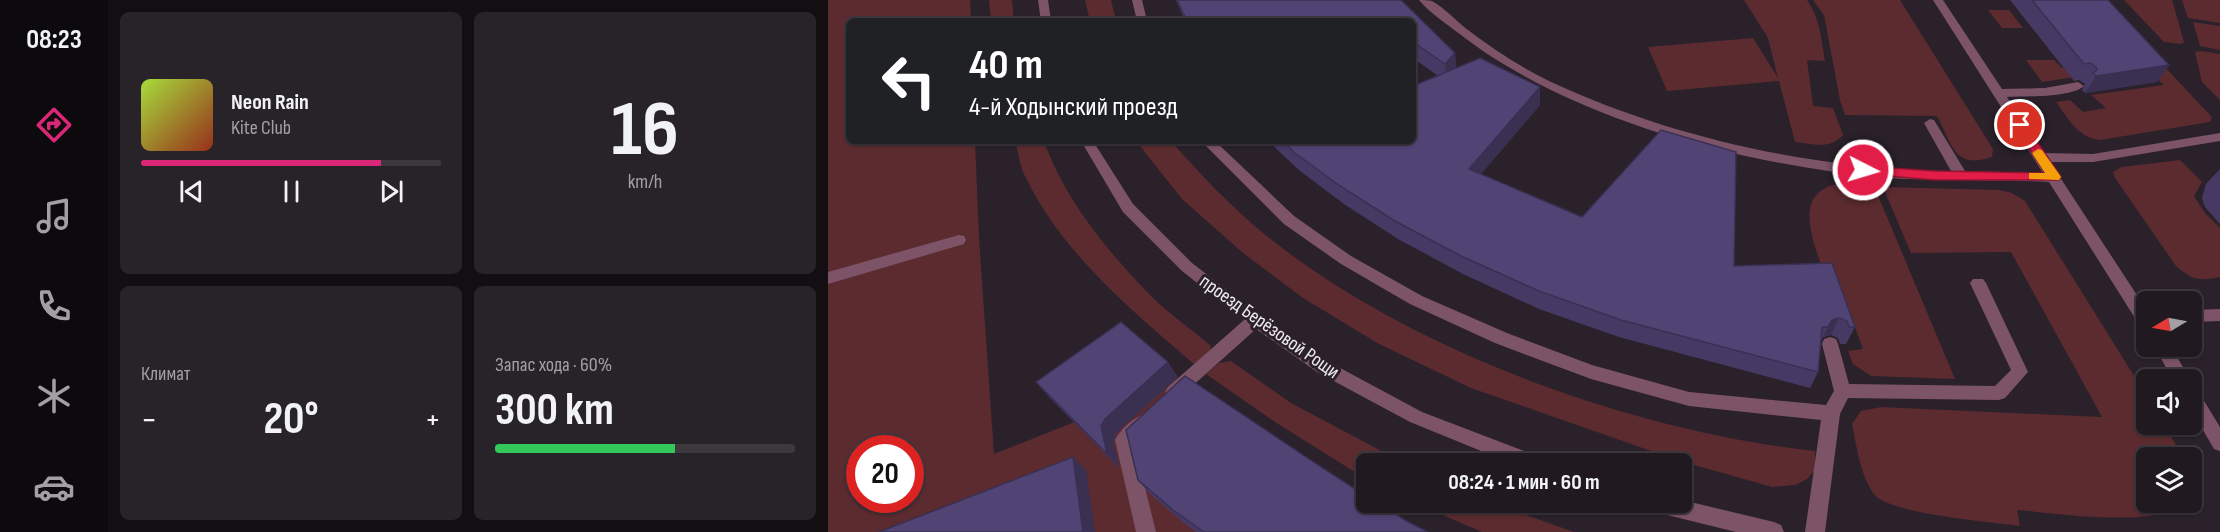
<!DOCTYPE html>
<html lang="ru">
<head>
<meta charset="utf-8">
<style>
  body { margin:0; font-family:"Sofia Sans Condensed",sans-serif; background:#282229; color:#f1f3f6; height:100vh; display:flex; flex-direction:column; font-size:22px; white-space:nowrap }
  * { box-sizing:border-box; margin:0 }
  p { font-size:20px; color:#a2a0a5 }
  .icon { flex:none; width:33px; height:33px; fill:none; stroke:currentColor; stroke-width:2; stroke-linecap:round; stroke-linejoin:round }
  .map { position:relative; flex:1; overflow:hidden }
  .panel { display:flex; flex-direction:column; gap:12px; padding:12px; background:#120e12; width:720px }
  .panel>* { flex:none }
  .top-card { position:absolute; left:18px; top:18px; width:570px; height:126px; border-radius:9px; box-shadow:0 2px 4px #0004,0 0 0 2px #3d383e; background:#202124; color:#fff; overflow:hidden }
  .needle { width:39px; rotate:260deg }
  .controls { position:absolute; left:1308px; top:291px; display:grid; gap:12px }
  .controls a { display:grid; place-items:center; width:66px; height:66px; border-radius:9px; background:#201920; box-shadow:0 2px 4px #0004,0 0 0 2px #3d383e; font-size:30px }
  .speed { position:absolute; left:18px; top:435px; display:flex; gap:12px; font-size:30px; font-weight:700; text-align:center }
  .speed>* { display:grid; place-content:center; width:78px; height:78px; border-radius:50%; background:#201920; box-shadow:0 2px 4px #0004,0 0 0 2px #3d383e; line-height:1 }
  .speed .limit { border:9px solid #d22; background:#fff; color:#111 }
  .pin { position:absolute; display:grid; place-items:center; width:51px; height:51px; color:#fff; margin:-26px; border:3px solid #fff; border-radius:50%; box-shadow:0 2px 6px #0007 }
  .me { position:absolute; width:66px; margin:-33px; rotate:95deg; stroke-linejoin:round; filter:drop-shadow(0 0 4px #0008) }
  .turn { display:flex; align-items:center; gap:21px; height:126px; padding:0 24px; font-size:27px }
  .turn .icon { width:78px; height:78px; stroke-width:2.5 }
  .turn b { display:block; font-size:42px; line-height:51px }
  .big { font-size:45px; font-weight:700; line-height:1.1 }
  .panel .card { flex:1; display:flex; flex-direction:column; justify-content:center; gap:9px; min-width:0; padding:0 21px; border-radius:9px; background:#282229 }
  .panel .dial { align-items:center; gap:0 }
  .dial b { font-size:78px; line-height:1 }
  .song { display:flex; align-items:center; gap:18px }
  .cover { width:72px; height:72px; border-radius:9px; background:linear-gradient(135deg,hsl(80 70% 55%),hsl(10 70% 35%)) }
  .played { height:6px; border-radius:3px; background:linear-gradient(90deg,#db2777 80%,#3d383e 80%) }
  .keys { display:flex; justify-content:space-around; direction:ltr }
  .heat { display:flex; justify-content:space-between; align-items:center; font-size:33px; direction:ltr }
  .charge { height:9px; border-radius:4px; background:linear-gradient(90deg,#34c759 60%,#3d383e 0) }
  .panel .tiles { flex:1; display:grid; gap:12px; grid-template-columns:repeat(2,1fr) }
  .trip { position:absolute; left:528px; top:453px; width:336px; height:60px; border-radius:9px; background:#201920; box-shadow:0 2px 4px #0004,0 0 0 2px #3d383e; font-weight:700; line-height:60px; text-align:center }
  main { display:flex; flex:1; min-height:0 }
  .tab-bar { display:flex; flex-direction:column; width:108px; justify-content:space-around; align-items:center; background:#0d0a0d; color:#a2a0a5 }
  .tab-bar .icon { width:42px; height:42px }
  .tab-bar .current { color:#db2777 }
  .tab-bar b { font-size:27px; color:#f1f3f6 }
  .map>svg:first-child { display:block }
  .green { fill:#5b2b2f; fill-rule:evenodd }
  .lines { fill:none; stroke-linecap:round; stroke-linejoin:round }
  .minor { fill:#7d5368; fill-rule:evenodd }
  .wall { fill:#463a65 }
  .shaded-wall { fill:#393052 }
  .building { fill:#514475; stroke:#393052; stroke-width:1.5 }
  .route { fill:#e11d48; stroke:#92132f; stroke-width:1.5 }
  .slow { fill:#f59e0b }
  .labels { text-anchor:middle; stroke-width:6; stroke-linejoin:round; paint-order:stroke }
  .street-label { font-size:20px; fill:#eee8ee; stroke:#2a212b }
</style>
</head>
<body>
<main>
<nav class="tab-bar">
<b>08:23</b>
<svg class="icon current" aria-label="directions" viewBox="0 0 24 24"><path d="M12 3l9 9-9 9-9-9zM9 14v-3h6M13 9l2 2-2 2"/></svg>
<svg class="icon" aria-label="music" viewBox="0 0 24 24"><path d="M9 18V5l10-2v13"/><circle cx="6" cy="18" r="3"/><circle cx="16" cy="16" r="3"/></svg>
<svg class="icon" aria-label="phone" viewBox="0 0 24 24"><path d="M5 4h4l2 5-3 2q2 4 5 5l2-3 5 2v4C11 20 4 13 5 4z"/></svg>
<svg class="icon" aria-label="climate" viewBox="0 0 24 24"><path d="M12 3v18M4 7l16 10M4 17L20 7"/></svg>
<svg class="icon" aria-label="car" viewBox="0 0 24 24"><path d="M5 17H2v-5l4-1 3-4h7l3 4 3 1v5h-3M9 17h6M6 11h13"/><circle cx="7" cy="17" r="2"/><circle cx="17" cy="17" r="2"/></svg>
</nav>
<section class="panel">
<div class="tiles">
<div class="card">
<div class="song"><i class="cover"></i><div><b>Neon Rain</b><p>Kite Club</p></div></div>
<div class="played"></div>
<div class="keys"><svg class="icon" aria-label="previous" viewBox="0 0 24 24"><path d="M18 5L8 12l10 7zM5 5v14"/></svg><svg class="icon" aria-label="pause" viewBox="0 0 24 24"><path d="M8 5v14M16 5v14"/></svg><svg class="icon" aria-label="next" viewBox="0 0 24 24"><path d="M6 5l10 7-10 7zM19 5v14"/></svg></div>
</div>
<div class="card dial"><b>16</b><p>km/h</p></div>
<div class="card"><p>Климат</p>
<div class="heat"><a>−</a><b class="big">20°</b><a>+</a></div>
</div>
<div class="card"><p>Запас хода · 60%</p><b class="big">300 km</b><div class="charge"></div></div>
</div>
</section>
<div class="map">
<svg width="1392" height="532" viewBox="0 0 1392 532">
  <rect width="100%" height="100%" fill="#2a212b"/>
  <path class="green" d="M 0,0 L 142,0 L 143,21 L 21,21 L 21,141 L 147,141 L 151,238 L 166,454 L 332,388 L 344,376 L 432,438 L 534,504 L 596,532 L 0,532 ZM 32,448 L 82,448 L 82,500 L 32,500 Z
    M 161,0 L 184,0 L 186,21 L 163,21 Z
    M 257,0 L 283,0 L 288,21 L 262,21 Z
    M 916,0 L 979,0 C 992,18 993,39 997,61 L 979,60 L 985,106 L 1005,108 L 1015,135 C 1001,150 985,144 967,142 L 951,81 L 839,91 L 820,47 L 925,38 L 950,78 L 940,38 Z
    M 985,0 L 1072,0 L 1165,149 L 1164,157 C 1126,170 1124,144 1109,116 L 1017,115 L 1012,100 L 996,15 Z
    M 1274,0 L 1380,113 L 1384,117 L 1382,122 L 1272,140 C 1250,138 1240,118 1228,102 L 1242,100 L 1255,112 L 1278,108 L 1263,95 L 1336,85 L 1318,69 Z
    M 1296,0 L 1344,0 L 1356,42 L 1353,44 L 1336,42 Z
    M 1354,0 L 1392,0 L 1392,23 L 1360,18 Z
    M 1160,10 L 1181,10 L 1195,28 L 1174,28 Z
    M 1365,22 L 1392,26 L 1392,50 L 1372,46 Z
    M 1372,51 L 1392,54 L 1392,100 L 1374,82 L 1367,52 Z
    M 1198,60 L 1226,60 L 1234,68 L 1262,67 L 1268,74 L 1214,82 Z
    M 187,141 L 216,141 C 236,198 278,249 319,292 C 338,312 362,328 383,346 L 382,354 L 368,366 C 305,311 234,254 197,176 C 192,166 190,152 187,141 Z
    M 308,141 L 343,141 C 373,175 404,208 440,237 C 584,352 805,431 987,451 L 987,470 L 979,479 L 967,485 L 944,487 L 849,460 L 643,388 L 551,344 L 475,298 L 415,253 L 354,199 Z
    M 1352,160 L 1374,182 L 1366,196 L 1377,213 L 1392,228 L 1392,277 C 1370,281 1366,281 1348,266 L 1287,178 L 1285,172 L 1294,167 Z
    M 1005,185 L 1046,186 L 1127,379 L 1043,376 L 1025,364 L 1020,351 L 1035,349 L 1006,271 L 995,271 C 986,242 965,197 1005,185 Z
    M 1055,187 L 1171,190 L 1184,193 L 1197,201 L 1318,395 L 1318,424 L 1336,425 L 1355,457 L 1318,458 L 1318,502 L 1357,503 C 1328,529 1228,513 1189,510 L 1192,526 C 1164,522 1060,514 1046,494 C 1032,474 1029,448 1024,424 L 1033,411 L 1053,407 L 1274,417 L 1183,252 L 1083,253 Z
    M 403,361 L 463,403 L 576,463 L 538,464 L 538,479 L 447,422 L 378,374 L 391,363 Z
    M 587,503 L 664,503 L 746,532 L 654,532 Z"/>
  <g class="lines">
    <path class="minor" d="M 210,0 L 220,0 L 223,21 L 213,21 Z
      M 304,0 L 314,0 L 319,21 L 309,21 Z
      M 591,0 C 595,0 600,0 604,1 C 617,8 628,21 640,30 C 665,49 692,67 721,81 C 846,139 986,169 1123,171 L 1096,123 L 1102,119 L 1106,120 L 1137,171 L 1215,173 L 1105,0 L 1115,0 L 1174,89 L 1217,88 L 1250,82 L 1256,86 C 1242,98 1198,96 1179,97 L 1216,153 L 1265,154 L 1392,133 L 1392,141 L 1265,162 L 1222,162 L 1318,309 L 1318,327 L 1312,326 L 1221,182 C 1164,179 1106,182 1049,177 C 910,163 740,119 629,32 C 616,22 601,12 591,0 Z
      M 253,141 L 265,141 L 305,204 L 364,263 L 433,316 L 501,362 L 594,412 L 714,458 L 717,464 L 685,464 L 582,422 L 489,372 L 428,329 L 352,397 L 346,399 L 340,397 L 337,392 L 340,387 L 416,320 L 354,271 L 295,212 Z
      M 373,141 L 387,141 L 466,216 L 523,256 L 594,296 L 679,333 L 764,365 L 861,392 L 998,405 L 1006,391 L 994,344 L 996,339 L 1002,337 L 1008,339 L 1010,344 L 1021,384 L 1167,386 L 1183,370 L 1142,283 L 1145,279 L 1155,279 L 1158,283 L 1200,372 L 1177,398 L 1171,400 L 1020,398 L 1012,414 L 997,532 L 977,532 L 993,420 L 861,406 L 763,379 L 667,343 L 582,304 L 513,264 L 456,224 Z
      M 131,235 L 136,236 L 138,240 L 136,244 L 0,284 L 0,272 Z
      M 1392,309 L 1392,321 L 1364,322 L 1364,310 Z
      M 1326,346 L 1343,346 L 1362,380 L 1345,380 Z
      M 1364,389 L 1370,391 L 1392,427 L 1392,451 L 1386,449 L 1364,411 Z
      M 314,415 L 320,417 L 323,423 L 306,443 L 328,532 L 308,532 L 287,440 C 292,430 304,419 314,415 Z
      M 854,500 L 946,522 L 953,525 L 956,532 L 908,532 L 823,511 L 816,508 L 814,502 L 854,502 Z"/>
  </g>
  <path class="wall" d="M 348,0 L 573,0 L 627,53 L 628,68 L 712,105 L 653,174 L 754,217 L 906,266 L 1004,263 L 1027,327 L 1018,344 L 1012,344 L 1010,338 L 1003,335 L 995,337 L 993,342 L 990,372 L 982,388 L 791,337 L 711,309 L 635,274 L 570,239 L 516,204 L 472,171 L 440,141 L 585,141 L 610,76 L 585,58 L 585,21 L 357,21 Z
    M 1182,0 L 1280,0 L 1341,65 L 1329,82 L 1257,93 L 1254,90 L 1257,84 L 1251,80 L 1246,81 Z
    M 1392,169 L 1392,224 L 1377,207 L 1374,198 L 1378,184 Z
    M 350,377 L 288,433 L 285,441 L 291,468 L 221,397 L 208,382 Z
    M 490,465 L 580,522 L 600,532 L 368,532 L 356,523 L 321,493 L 310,480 Z"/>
  <path class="shaded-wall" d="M 627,53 L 628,71 L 619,82 L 617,64 Z
    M 1341,65 L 1329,82 L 1257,93 L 1268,76 Z
    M 712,87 L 712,105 L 642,187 L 641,169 Z
    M 1011,318 L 1003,335 L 995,337 L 1004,320 Z
    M 340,362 L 350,377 L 288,433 L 285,441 L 291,468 L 279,454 L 273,426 L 277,419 Z
    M 245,457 L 258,470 L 267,532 L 255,532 Z"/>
  <path class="building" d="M 349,0 L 573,0 L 627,53 L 617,64 L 585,42 L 585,21 L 359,21 Z
    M 1204,0 L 1280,0 L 1341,65 L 1268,76 L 1265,73 L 1269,70 L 1268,67 L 1262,63 L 1256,64 Z
    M 652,58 L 712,87 L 641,169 L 754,217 L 833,130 L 908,152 L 906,266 L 1004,263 L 1027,327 L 1021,327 L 1019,321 L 1011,318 L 1004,320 L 1000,327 L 994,327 L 990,372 L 793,320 L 711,291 L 633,256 L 567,221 L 512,186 L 467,153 L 454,141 L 585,141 L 585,86 Z
    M 293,322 L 340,362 L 277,419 L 273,426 L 279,454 L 208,382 Z
    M 357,376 L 490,465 L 538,496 L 538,502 L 549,502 L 580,522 L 600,532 L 376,532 L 345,510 L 310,480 L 298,430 Z
    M 245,457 L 255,532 L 51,532 Z"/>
  <path class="route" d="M 1192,121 L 1196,122 L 1231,174 L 1233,177 L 1231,180 L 1107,180 L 1035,174 L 1029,170 L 1035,166 L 1107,171 L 1217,173 L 1186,125 Z"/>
  <path class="slow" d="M 1210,149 L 1214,150 L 1231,174 L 1233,177 L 1231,180 L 1201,179 L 1201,173 L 1217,173 L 1204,153 Z"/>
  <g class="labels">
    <g class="street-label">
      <text transform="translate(442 326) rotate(35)" y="7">проезд Берёзовой Рощи</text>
    </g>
  </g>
</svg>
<div class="controls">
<a><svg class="needle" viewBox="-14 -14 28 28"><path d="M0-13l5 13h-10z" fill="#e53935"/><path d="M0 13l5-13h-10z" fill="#a2a0a5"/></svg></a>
<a><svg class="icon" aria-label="sound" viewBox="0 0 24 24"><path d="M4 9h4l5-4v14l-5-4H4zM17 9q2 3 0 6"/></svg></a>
<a><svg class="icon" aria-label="layers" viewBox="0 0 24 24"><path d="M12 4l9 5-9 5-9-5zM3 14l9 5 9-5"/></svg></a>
</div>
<div class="speed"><div class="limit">20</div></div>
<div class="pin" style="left:1192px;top:125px;background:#d93025"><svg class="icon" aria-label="arrive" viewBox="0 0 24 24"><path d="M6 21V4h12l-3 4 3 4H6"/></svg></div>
<svg class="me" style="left:1035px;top:170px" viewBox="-20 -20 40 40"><circle r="17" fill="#e11d48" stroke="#fff" stroke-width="3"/><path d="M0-11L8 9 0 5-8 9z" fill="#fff"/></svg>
<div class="trip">08:24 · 1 мин · 60 m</div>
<div class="top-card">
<div class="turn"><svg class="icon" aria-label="left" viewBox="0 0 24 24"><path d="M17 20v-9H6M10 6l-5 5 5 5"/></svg><div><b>40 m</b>4-й Ходынский проезд</div></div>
</div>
</div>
</main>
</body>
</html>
